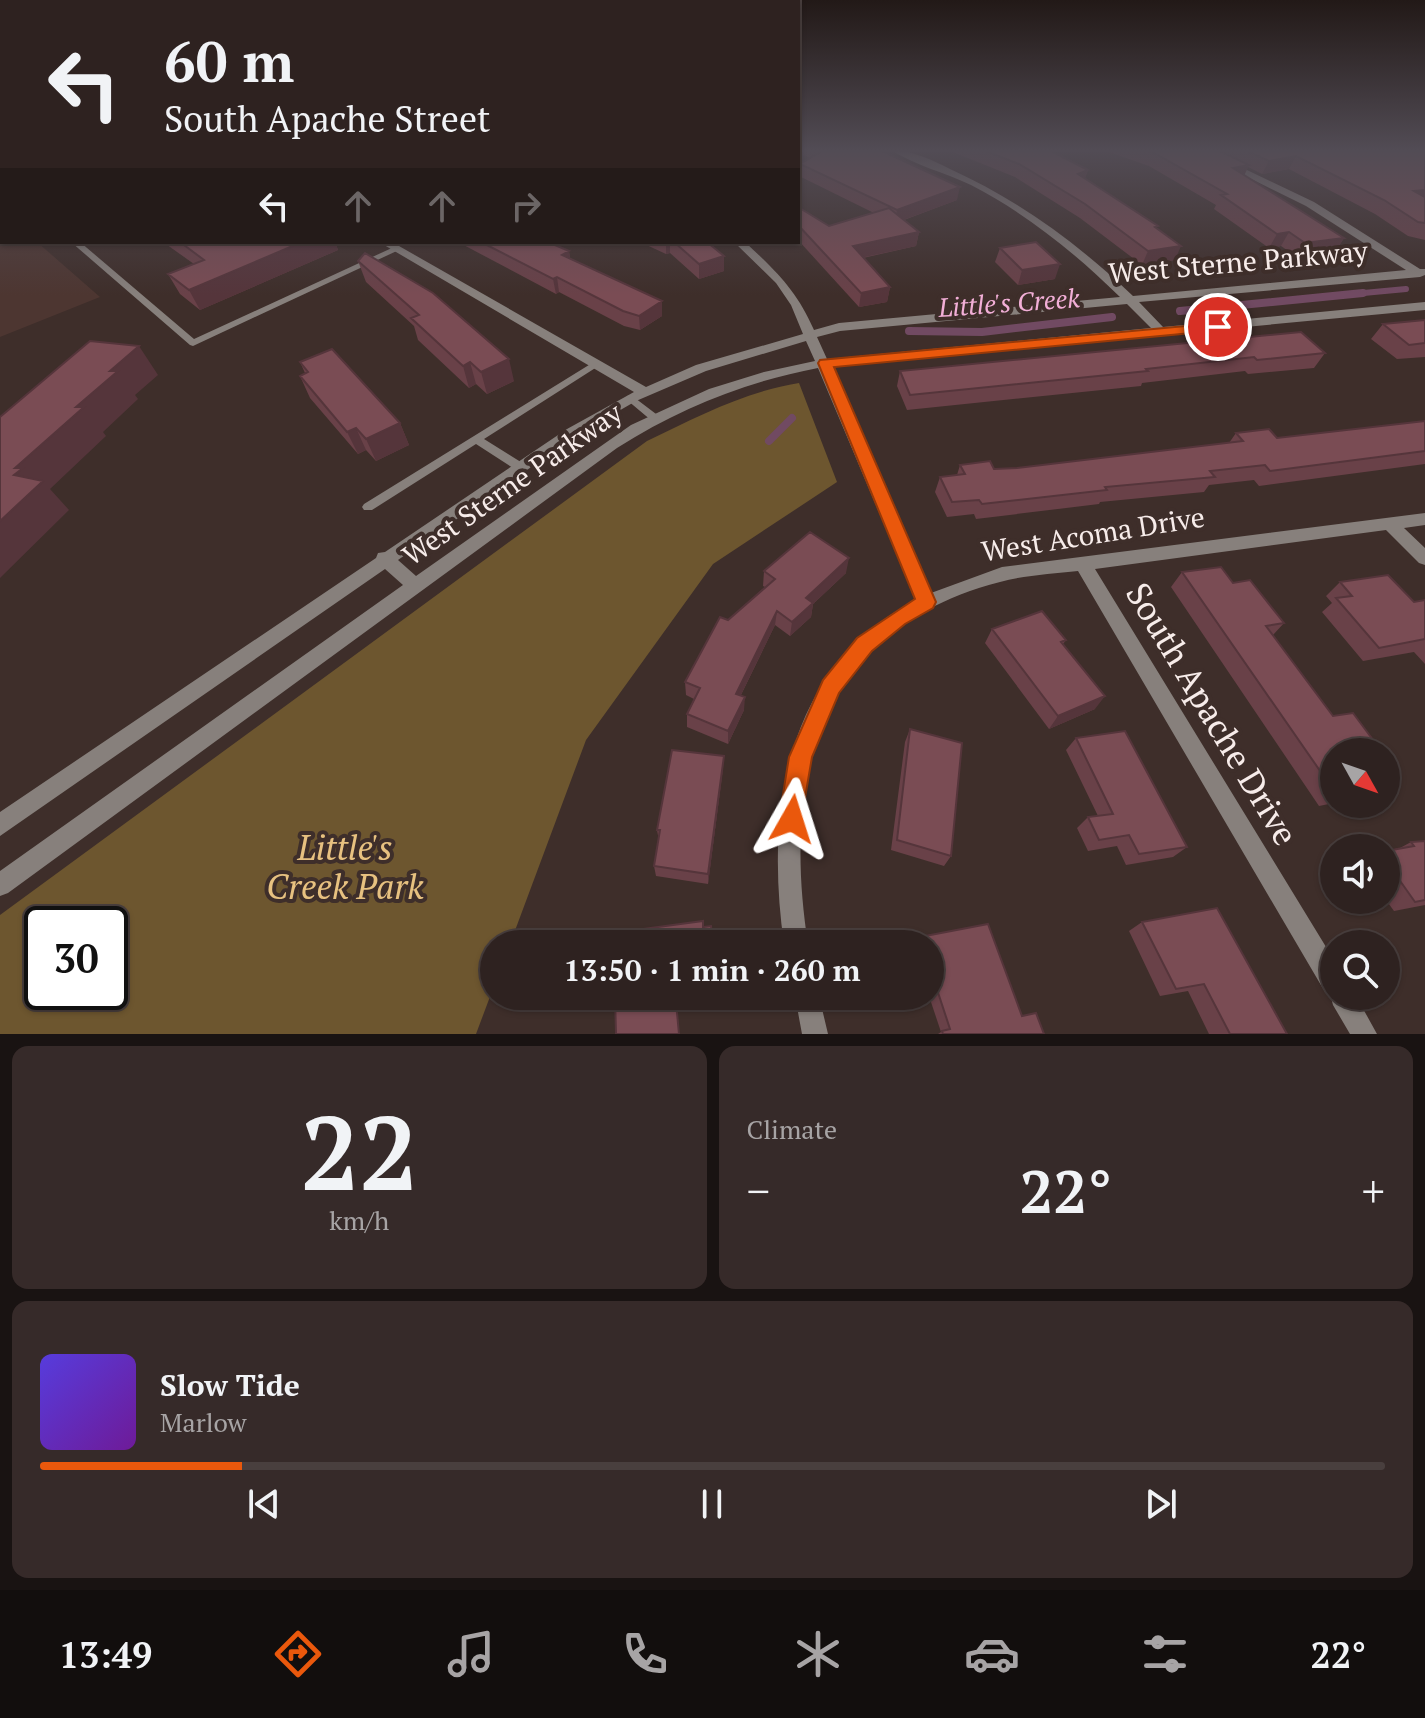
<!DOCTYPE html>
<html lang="en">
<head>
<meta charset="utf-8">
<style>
  body { margin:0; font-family:"PT Serif",serif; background:#362a29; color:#f1f3f6; height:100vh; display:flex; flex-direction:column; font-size:30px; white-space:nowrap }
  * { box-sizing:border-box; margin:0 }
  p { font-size:26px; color:#a7a4a5 }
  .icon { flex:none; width:44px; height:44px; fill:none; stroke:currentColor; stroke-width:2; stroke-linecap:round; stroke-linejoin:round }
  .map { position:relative; height:1034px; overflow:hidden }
  .sheet { display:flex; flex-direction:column; gap:12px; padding:12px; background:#191312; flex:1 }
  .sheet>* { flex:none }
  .top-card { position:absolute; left:0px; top:0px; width:800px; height:244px; box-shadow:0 2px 6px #0004,0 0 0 2px #493f3e; background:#2e2220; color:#f1f3f6; overflow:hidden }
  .needle { width:52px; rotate:130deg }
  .buttons { position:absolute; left:1320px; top:738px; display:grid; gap:16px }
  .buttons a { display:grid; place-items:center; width:80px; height:80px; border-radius:50%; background:#2e2220; box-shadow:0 2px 6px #0004,0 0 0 2px #493f3e; font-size:40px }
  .speed { position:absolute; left:24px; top:906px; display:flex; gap:16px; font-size:40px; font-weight:700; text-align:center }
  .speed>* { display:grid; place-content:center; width:104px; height:104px; border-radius:50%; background:#2e2220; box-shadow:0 2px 6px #0004,0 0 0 2px #493f3e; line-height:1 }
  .speed .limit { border:4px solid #111; border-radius:12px; background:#fff; color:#111 }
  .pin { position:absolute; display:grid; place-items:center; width:68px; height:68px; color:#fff; margin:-34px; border:4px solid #fff; border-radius:50%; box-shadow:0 2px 8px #0007 }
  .me { position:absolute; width:88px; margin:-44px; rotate:6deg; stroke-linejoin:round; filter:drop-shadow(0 0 6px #0008) }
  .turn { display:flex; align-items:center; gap:28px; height:168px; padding:0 32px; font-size:36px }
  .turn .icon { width:104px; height:104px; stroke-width:2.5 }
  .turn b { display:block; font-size:56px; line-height:68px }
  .lanes { display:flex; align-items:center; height:76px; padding:0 32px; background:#0003; justify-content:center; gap:40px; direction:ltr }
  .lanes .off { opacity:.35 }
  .big { font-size:60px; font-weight:600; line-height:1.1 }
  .sheet .tile { flex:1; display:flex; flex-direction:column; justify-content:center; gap:12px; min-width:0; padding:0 28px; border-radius:16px; background:#362a29 }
  .sheet .dial { align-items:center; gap:0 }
  .dial b { font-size:104px; line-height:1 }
  .song { display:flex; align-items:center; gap:24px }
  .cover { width:96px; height:96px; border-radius:12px; background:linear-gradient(135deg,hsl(250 70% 55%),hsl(280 70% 35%)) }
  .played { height:8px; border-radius:4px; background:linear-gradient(90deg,#ea580c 15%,#493f3e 15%) }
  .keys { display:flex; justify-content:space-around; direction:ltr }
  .heat { display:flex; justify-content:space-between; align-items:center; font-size:44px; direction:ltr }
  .sheet .tiles { flex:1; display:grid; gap:12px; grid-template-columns:1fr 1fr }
  .tile:last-child { grid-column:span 2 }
  .trip { position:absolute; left:480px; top:930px; width:464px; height:80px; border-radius:40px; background:#2e2220; box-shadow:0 2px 6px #0004,0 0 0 2px #493f3e; font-weight:600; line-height:80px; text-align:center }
  .tab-bar { display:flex; height:128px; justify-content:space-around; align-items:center; background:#120e0d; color:#a7a4a5 }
  .tab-bar .icon { width:56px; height:56px }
  .tab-bar .active { color:#ea580c }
  .tab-bar b { font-size:36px; color:#f1f3f6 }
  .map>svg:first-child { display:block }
  .built { fill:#4d3631 }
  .green { fill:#6d562f; fill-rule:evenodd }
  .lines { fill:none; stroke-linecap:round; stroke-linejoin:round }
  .stream-far1 { stroke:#714a62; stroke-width:6 }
  .stream { stroke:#714a62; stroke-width:8 }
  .lane { fill:#87807c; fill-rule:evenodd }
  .street { fill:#87807c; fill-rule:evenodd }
  .wall { fill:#694148 }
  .shaded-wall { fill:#55353b }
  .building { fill:#7a4c54; stroke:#55353b; stroke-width:2 }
  .route { fill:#ea580c; stroke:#983908; stroke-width:2 }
  .labels { text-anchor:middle; stroke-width:8; stroke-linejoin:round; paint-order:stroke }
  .far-water-label { font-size:26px; font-style:italic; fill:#f2afd7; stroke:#3e2e2a }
  .street-label { font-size:28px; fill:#f7ecea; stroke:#3e2e2a }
  .near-street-label { font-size:34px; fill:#f7ecea; stroke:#3e2e2a }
  .near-park-label { font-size:34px; font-style:italic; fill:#e7c180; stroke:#3e2e2a }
</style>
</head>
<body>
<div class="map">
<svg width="1425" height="1034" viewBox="0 0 1425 1034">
  <rect width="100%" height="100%" fill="#3e2e2a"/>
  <path class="built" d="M 0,210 L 2,242 L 37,242 L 100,297 L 0,337 Z"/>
  <path class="green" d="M 799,383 L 837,482 L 713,564 L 586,740 L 510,944 L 494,944 L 494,986 L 476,1034 L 0,1034 L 0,915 L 647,441 C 697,417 744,392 799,383 ZM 42,924 L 110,924 L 110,992 L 42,992 Z"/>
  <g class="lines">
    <path class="stream-far1" d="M 1342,295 L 1406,289"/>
    <path class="stream" d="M 1180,311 L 1363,293
      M 909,331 L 982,332 L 1112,317
      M 769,441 L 792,418"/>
    <path class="lane" d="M 0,176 L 2,176 L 2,182 L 0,182 Z
      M 71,242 L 80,242 L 194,339 L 394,247 L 401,249 L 193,346 L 190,345 Z
      M 597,360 L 602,363 L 600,365 L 484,439 L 524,464 L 526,467 L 524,470 L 516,470 L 476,444 L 372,510 L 364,510 L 362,507 L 364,504 Z
      M 631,395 L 660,417 L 661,419 L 660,421 L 652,421 L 627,400 L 626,398 L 627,396 Z"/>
    <path class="street" d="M 891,150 C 912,150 932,160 950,169 C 1020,201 1077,243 1133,296 L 1406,270 L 1306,206 L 1193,150 L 1205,150 L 1314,202 L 1420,269 L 1425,269 L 1425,275 L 1420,277 L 1139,302 L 1163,327 L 1425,302 L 1425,310 L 830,366 L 931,593 L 1002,567 L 1425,513 L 1425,525 L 1404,528 L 1425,548 L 1425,565 L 1419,563 L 1386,530 L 1095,569 L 1334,960 L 1334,996 L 1356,996 L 1377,1034 L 1350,1034 L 1333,1005 L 1330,994 L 1325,992 L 1078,571 C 1053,574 1025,575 1000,582 C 818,629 782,777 808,944 L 784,944 C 765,811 785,667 916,600 L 818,368 C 745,382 680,408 617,448 L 8,893 L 0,896 L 0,871 L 403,585 L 385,569 L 0,836 L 0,812 L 376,558 L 378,553 L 385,552 L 567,429 L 634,392 L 379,242 L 392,242 L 646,387 L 696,365 L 803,334 L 791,305 L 776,283 L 734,242 L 745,242 C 776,271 797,291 814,330 L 839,323 L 1120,297 C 1075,253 1027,214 971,185 C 946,173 914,165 891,150 ZM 1127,304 L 1151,328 L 827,359 L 817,337 L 840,331 ZM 806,341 L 815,361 L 764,372 L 709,389 L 631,425 L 416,576 L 398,560 L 577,435 L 636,401 L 706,371 Z
      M 795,996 L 819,996 L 828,1034 L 802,1034 Z"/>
  </g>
  <path class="wall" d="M 804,150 L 880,150 L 957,200 L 904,220 L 919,232 L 916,246 L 863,258 L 890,287 L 887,302 L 859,307 L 798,240 L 798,207 L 829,226 L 874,213 L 799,176 L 800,164 L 811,158 L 803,155 Z
    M 948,150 L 1049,150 L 1088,170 L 1085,178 L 1157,228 L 1175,260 L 1142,265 L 1080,218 L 1015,177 Z
    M 1103,150 L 1425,150 L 1425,240 L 1408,236 L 1375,214 L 1289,169 L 1262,174 L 1248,167 L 1244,175 L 1344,238 L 1335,252 L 1297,257 L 1281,246 L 1269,248 L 1214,209 L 1216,205 L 1149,166 Z
    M 163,242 L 335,242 L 338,250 L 200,310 L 180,294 L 168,274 L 194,264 Z
    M 458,242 L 548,242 L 569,251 L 570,259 L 662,316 L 640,330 L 624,326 L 559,292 L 556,294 Z
    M 640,242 L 707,242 L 724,271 L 699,279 L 670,253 L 666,254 Z
    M 1000,248 L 1055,279 L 1018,285 L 995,262 Z
    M 358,261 L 514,381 L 487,394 L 476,384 L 469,388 L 418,340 L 414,326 L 366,282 Z
    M 1425,320 L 1425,357 L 1397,359 L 1371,339 L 1383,324 Z
    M 1325,353 L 1314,368 L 1248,374 L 1245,371 L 1142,383 L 1141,386 L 907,410 L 897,386 L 900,371 Z
    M 300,362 L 400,423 L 409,445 L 376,461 L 366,450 L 358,454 L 310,398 L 300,376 L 305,373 Z
    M 1425,421 L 1425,464 L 1259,486 L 1254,480 L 1209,485 L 1204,492 L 1100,502 L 1099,504 L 976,519 L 974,514 L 947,517 L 935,492 L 940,477 L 957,475 L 960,465 L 994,469 L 1017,468 L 1229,443 L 1236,433 L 1277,438 Z
    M 764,571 L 846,573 L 813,604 L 811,617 L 790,636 L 775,625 L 741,695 L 744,710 L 728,744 L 687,727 L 687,714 L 694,699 L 686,695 L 685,682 L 728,620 L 765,587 L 763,586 Z
    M 1182,572 L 1233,583 L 1284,623 L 1273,635 L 1334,752 L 1334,803 L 1319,806 L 1171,587 Z
    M 1340,582 L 1414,602 L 1425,600 L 1425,664 L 1414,652 L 1363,661 L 1322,612 L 1332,603 L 1326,596 Z
    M 992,629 L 1066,640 L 1063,644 L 1095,709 L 1049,729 L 985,643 Z
    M 910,729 L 951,856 L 944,866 L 891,850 L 905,742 Z
    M 1076,738 L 1187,847 L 1173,857 L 1126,865 L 1117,846 L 1088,851 L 1077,828 L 1088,817 L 1098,816 L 1066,750 Z
    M 723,768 L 708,884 L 656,876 L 654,866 L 659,841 L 657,830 Z
    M 1425,841 L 1425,905 L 1394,911 L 1386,900 L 1386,851 L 1400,848 L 1411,842 Z
    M 1142,922 L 1287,1034 L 1209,1034 L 1188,991 L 1160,996 L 1129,931 Z
    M 988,924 L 1022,1016 L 1036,1013 L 1044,1034 L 938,1034 L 941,1032 L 929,996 L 930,944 L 915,944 L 920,937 Z"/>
  <path class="shaded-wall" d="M 1296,156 L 1289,169 L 1262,174 L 1269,161 Z
    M 1249,165 L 1243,178 L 1233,168 Z
    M 1088,170 L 1083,184 L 1078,174 Z
    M 960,187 L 957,200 L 895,223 L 897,210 Z
    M 1425,190 L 1425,202 L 1414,191 Z
    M 919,232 L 916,246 L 851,260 L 853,246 Z
    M 1289,232 L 1281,246 L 1269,248 L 1277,234 Z
    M 1344,238 L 1335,252 L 1297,257 L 1305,243 Z
    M 302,242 L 335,242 L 338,250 L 200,310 L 189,290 Z
    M 666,242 L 670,242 L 670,253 L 666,254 Z
    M 1181,246 L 1175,260 L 1142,265 L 1148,251 Z
    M 569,251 L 571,266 L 562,255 Z
    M 724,256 L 724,271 L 699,279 L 699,264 Z
    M 1060,264 L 1055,279 L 1018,285 L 1022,270 Z
    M 557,277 L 559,292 L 556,294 L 553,279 Z
    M 890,287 L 887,302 L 859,307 L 861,293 Z
    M 662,301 L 662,316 L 640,330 L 639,316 Z
    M 139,346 L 158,375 L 135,395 L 138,399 L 103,432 L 106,436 L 50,489 L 69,510 L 0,578 L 0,521 L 15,468 L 110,371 Z
    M 509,359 L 514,381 L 487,394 L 481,372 Z
    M 470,362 L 476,384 L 469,388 L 463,366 Z
    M 400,423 L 409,445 L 376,461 L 366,439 Z
    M 356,428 L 366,450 L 358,454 L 347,432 Z
    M 849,558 L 846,573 L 813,604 L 811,617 L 790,636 L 792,622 L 806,598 Z
    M 777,611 L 775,625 L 735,707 L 736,694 Z
    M 1105,696 L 1095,709 L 1049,729 L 1058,716 Z
    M 745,697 L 744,710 L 728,744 L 728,731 Z
    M 724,756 L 723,768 L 708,884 L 708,874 Z
    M 680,997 L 681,1008 L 677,1009 L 676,1002 Z"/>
  <path class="building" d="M 824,150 L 880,150 L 960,187 L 897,210 L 800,164 Z
    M 983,150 L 1049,150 L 1088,170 L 1078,174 L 1158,226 L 1155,227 L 1181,246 L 1148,251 L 1085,204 L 1019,164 Z
    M 1145,150 L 1218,150 L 1249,165 L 1233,168 L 1344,238 L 1305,243 L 1289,232 L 1277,234 L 1221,195 L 1227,194 L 1154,153 Z
    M 1245,150 L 1425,150 L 1425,190 L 1414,191 L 1425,197 L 1425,223 L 1418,222 L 1384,200 L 1296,156 L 1269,161 Z
    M 798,207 L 829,226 L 889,208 L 919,232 L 853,246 L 890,287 L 861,293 L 798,225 Z
    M 180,242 L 302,242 L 189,290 L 168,274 L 204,260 Z
    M 481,242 L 548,242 L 569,251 L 562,255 L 662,301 L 639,316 L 623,311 L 557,277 L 553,279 Z
    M 674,242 L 707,242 L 724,256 L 699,264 Z
    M 1036,242 L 1060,264 L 1022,270 L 1000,248 Z
    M 365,253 L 433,293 L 509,359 L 481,372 L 470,362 L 463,366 L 411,318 L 419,315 L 358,261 Z
    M 1425,320 L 1425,343 L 1409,345 L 1383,324 Z
    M 1301,332 L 1325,353 L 1257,360 L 1254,357 L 1146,369 L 1148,371 L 910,395 L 900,371 Z
    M 90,341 L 139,346 L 110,371 L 118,371 L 76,407 L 84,407 L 15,468 L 23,468 L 14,475 L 43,481 L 0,521 L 0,417 Z
    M 332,349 L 400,423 L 366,439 L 356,428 L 347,432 L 300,376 L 308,372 L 300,362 Z
    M 1425,421 L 1425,451 L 1270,471 L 1265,465 L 1210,471 L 1215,477 L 1105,487 L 1107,490 L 982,504 L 979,500 L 952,502 L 940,477 L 965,474 L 960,465 L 990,461 L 994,469 L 1017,468 L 1243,441 L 1236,433 L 1269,429 L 1277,438 Z
    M 810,532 L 849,558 L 806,598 L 813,603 L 792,622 L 777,611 L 736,694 L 745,697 L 728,731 L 687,714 L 700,688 L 685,682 L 720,617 L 728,620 L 775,579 L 764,571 Z
    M 1221,567 L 1233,583 L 1250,580 L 1284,623 L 1266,626 L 1333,716 L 1353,713 L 1382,752 L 1334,752 L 1334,791 L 1182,572 Z
    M 1388,575 L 1414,602 L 1425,600 L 1425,639 L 1379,648 L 1336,598 L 1352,596 L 1340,582 Z
    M 1042,611 L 1066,640 L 1061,642 L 1105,696 L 1058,716 L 992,629 Z
    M 910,729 L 962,743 L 951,856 L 897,840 Z
    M 1125,731 L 1187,847 L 1139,854 L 1129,835 L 1099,840 L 1088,817 L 1113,814 L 1076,738 Z
    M 672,750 L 724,756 L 708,874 L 654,866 L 660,830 L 657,830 Z
    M 1425,841 L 1425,900 L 1415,902 L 1386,861 L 1386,851 L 1414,846 L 1411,842 Z
    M 1217,908 L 1287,1034 L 1230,1034 L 1204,984 L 1176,989 L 1142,922 Z
    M 703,921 L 703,927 L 711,926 L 713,944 L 614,944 L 613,933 Z
    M 988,924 L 1022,1016 L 1036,1013 L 1044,1034 L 943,1034 L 942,1031 L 950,1029 L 930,968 L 930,944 L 922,944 L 920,937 Z
    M 615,996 L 679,996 L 680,1001 L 676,1002 L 679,1034 L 616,1034 Z"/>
  <linearGradient id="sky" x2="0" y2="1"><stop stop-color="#221917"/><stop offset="0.51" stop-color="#524c55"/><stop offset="1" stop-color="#524c55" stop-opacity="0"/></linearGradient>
  <rect width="1425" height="295" fill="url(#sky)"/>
  <path class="route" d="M 1218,323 L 1223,324 L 1223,330 L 834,367 L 936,602 L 933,608 L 905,624 L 872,651 L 839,693 L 812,757 L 800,827 L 792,831 L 783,827 L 779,819 L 789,757 L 823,680 L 857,638 L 915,599 L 818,363 L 820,360 Z"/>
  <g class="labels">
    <g class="far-water-label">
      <text transform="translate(1009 303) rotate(-4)" y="9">Little's Creek</text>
    </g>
    <g class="street-label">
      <text transform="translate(1238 262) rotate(-5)" y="10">West Sterne Parkway</text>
      <text transform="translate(512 484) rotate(-35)" y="10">West Sterne Parkway</text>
      <text transform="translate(1093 534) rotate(-9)" y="10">West Acoma Drive</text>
    </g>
    <g class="near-street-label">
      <text transform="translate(1212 714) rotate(59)" y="12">South Apache Drive</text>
    </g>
    <g class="near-park-label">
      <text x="345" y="860">Little's<tspan x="345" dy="39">Creek Park</tspan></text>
    </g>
  </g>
</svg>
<div class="buttons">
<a><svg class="needle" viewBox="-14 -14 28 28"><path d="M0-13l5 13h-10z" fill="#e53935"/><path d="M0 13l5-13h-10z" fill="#a7a4a5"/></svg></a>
<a><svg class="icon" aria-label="sound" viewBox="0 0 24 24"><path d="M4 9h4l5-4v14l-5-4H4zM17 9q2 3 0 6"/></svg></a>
<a><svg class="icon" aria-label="search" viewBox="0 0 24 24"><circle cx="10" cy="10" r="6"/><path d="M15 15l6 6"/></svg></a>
</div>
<div class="speed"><div class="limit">30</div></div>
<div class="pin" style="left:1218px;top:327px;background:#d93025"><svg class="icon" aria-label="arrive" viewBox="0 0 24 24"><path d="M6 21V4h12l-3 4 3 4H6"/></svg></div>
<svg class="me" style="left:792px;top:819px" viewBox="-20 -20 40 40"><path d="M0-17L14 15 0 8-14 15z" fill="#ea580c" stroke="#fff" stroke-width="4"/></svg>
<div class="trip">13:50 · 1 min · 260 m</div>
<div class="top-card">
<div class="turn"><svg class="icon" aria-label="left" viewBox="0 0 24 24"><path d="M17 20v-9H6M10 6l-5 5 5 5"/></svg><div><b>60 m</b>South Apache Street</div></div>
<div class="lanes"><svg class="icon" aria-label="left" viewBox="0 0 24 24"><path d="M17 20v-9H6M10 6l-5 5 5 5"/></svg><svg class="icon off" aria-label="ahead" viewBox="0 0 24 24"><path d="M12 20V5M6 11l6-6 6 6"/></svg><svg class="icon off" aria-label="ahead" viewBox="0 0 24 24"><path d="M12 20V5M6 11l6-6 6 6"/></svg><svg class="icon off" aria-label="right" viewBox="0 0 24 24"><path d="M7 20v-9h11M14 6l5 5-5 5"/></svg></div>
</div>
</div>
<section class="sheet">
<div class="tiles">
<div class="tile dial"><b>22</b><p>km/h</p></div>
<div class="tile"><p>Climate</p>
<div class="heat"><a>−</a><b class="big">22°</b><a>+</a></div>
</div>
<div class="tile">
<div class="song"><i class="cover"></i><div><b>Slow Tide</b><p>Marlow</p></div></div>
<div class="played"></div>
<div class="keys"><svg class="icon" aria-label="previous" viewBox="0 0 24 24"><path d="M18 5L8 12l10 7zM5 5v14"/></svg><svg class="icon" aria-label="pause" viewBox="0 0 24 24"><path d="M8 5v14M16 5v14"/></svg><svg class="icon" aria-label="next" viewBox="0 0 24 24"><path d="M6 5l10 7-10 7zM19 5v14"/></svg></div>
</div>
</div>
</section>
<nav class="tab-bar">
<b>13:49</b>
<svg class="icon active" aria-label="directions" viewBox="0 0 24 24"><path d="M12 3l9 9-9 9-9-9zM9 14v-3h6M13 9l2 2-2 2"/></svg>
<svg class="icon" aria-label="music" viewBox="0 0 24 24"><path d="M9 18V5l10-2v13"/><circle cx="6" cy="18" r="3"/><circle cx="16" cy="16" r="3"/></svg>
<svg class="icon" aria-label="phone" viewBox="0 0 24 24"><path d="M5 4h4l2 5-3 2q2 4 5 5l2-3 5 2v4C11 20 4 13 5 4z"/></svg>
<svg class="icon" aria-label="climate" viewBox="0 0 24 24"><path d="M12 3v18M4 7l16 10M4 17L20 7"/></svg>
<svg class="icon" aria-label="car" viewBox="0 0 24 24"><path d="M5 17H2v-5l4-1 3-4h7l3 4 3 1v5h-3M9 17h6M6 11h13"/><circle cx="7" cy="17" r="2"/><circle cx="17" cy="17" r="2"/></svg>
<svg class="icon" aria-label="filters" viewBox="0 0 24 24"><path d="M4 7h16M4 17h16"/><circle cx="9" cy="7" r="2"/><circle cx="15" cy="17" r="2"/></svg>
<b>22°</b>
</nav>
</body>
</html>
